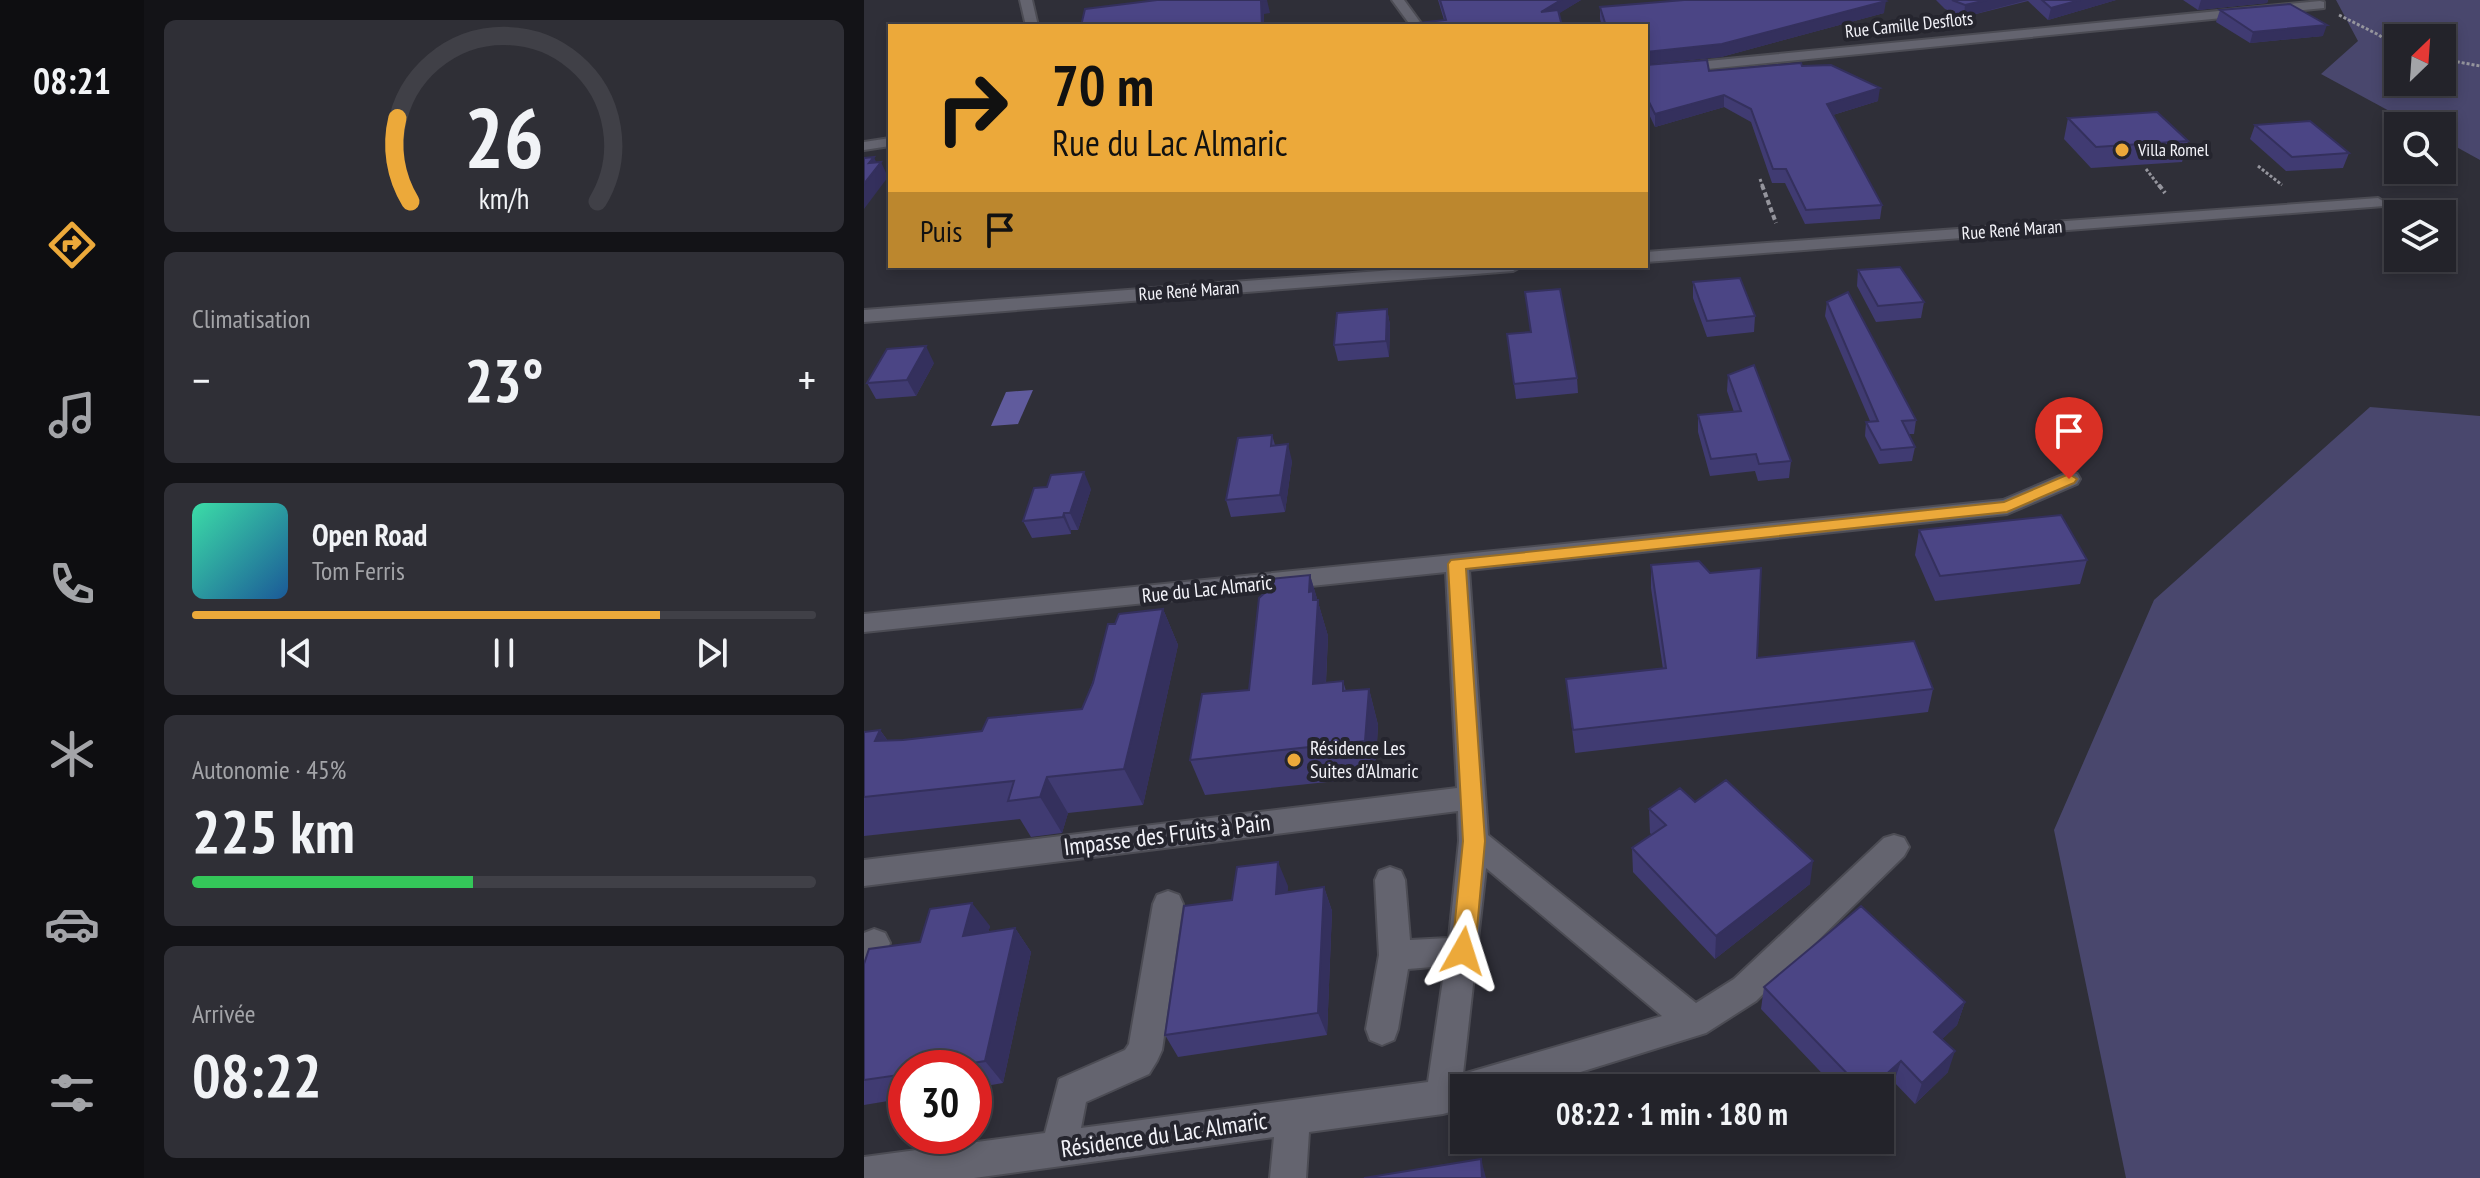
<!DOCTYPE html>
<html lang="fr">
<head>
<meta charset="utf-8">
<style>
  body { margin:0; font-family:"PT Sans Narrow",sans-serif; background:#2f2f36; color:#f1f3f6; height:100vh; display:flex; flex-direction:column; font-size:30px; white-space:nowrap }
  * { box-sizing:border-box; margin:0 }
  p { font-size:26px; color:#a3a4a8 }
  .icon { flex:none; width:44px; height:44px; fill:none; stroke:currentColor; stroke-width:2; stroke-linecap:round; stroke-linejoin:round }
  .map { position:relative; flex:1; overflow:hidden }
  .panel { display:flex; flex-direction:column; gap:20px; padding:20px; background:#131317; width:720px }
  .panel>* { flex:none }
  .banner { position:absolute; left:24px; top:24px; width:760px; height:244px; border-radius:0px; box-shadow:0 4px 12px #0003,0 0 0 2px #404047; background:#eca93a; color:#111; overflow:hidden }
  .needle { width:52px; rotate:25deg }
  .fabs { position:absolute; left:1520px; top:24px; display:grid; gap:16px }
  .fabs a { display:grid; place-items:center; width:72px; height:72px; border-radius:0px; background:#23232a; box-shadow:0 4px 12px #0003,0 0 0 2px #404047; font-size:40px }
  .speed { position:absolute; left:24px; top:1050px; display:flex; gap:16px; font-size:40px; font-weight:700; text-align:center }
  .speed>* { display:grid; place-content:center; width:104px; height:104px; border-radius:50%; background:#23232a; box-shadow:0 4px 12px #0003,0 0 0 2px #404047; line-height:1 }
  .speed .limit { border:12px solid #d22; background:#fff; color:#111 }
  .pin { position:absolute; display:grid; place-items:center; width:68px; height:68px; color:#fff; margin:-82px -34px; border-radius:50% 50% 50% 0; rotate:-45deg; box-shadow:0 0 8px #0007 }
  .pin .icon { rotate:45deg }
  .me { position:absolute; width:88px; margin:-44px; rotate:6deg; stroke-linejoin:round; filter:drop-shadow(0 0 6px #0008) }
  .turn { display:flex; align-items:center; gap:28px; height:168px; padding:0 32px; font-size:36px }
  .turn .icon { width:104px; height:104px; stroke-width:2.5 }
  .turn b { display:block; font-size:56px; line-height:68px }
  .then { display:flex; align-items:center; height:76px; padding:0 32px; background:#0003; gap:16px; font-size:30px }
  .big { font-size:60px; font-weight:800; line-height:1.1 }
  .panel .widget { flex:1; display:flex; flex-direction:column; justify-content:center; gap:12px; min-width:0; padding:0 28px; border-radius:12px; background:#2f2f36 }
  .panel .dial { align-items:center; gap:0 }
  .dial svg { height:208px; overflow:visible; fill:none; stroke:#404047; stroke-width:7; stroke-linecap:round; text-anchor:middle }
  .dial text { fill:#f1f3f6; stroke:none }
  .song { display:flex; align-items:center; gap:24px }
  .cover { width:96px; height:96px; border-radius:12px; background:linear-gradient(135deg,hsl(160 70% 55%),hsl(210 70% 35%)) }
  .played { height:8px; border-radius:4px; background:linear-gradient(90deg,#eca93a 75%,#404047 75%) }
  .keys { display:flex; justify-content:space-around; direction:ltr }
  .heat { display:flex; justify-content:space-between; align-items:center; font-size:44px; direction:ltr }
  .charge { height:12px; border-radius:6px; background:linear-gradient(90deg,#34c759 45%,#404047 0) }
  .trip { position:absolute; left:586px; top:1074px; width:444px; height:80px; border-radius:0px; background:#23232a; box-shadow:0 4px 12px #0003,0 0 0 2px #404047; font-weight:800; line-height:80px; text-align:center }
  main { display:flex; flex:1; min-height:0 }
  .dock { display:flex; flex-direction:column; width:144px; justify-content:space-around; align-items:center; background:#0e0e11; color:#a3a4a8 }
  .dock .icon { width:56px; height:56px }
  .dock .selected { color:#eca93a }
  .dock b { font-size:36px; color:#f1f3f6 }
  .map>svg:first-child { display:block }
  .green { fill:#49476d; fill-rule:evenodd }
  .water { fill:#605b9d }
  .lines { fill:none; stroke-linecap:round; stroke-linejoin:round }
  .minor-casing { stroke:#4c4c54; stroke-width:4 }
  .path-far1 { stroke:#95959d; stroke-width:3; stroke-dasharray:3 2; stroke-linecap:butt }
  .path { stroke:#95959d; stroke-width:4; stroke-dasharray:5 3; stroke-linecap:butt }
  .minor { fill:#64646f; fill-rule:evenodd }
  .wall { fill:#403b72 }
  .shaded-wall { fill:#34305d }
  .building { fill:#4b4585; stroke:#34305d; stroke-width:2 }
  .route { fill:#eca93a; stroke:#996e26; stroke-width:2 }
  .poi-dot { fill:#eca93a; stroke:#25252e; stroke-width:3 }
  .labels { text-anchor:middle; stroke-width:8; stroke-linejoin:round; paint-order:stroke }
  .far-street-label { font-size:18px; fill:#f3f3f9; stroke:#25252e }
  .far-poi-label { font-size:18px; fill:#f3f3f9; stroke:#25252e; text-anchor:start }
  .street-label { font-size:20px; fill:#f3f3f9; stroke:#25252e }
  .poi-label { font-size:20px; fill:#f3f3f9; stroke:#25252e; text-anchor:start }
  .near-street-label { font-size:24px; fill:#f3f3f9; stroke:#25252e }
</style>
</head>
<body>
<main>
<nav class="dock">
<b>08:21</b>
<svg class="icon selected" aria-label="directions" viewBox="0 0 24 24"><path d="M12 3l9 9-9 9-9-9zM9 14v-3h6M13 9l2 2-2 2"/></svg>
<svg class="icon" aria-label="music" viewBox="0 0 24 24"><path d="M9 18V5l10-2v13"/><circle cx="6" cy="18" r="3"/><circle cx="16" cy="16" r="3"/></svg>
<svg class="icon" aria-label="phone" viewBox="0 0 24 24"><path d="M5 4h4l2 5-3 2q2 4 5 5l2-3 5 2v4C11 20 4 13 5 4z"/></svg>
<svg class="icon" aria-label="climate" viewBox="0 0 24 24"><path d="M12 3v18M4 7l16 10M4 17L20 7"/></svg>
<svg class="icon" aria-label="car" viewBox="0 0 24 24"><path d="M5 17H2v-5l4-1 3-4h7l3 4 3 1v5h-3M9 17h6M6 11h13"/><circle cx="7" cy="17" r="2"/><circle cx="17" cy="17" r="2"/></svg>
<svg class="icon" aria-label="filters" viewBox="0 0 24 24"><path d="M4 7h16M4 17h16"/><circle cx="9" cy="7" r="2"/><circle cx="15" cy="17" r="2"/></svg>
</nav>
<section class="panel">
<div class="widget dial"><svg viewBox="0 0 100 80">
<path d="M14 69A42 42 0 1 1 86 69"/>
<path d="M14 69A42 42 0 0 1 9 37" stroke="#eca93a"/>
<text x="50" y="56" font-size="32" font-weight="700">26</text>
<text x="50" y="72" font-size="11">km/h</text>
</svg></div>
<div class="widget"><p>Climatisation</p>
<div class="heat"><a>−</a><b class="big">23°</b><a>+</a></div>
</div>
<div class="widget">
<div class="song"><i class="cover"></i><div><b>Open Road</b><p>Tom Ferris</p></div></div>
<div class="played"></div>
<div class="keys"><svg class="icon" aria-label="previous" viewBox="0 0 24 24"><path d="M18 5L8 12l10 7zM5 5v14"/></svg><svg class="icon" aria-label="pause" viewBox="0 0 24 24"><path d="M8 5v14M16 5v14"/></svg><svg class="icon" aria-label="next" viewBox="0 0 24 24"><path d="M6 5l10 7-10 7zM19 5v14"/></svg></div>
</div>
<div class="widget"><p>Autonomie · 45%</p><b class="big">225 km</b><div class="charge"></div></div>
<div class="widget"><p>Arrivée</p><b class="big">08:22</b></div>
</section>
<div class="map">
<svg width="1616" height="1178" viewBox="0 0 1616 1178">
  <rect width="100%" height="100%" fill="#2f2f38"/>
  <path class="green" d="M 1472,0 L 1616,0 L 1616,160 L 1578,139 L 1578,126 L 1553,126 L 1457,74 L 1494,41 ZM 1534,38 L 1578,38 L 1578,82 L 1534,82 Z
    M 1506,407 L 1616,416 L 1616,1178 L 1262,1178 L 1190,830 L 1290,600 Z"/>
  <path class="water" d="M 169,390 L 154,424 L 127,426 L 142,392 Z"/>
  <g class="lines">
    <defs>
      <path id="minor" d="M 156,0 L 168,0 L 174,26 L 162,26 Z
        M 528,0 L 540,0 L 559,26 L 547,26 Z
        M 1456,1 L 1460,2 L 1460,8 L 782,75 L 782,67 Z
        M 26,138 L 26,146 L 0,150 L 0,142 Z
        M 1514,198 L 1522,203 L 1520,206 L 782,262 L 782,252 Z
        M 581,266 L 658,266 L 649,271 L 0,322 L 0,310 Z
        M 1205,472 L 1213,474 L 1216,479 L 1213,484 L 1143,514 L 605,570 L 624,835 L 832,1003 L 870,979 L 1020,838 L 1030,835 L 1040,838 L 1045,847 L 1040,856 L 892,1001 L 842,1033 L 665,1088 L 600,1088 L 600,1108 L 579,1114 L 445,1132 L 442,1178 L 406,1178 L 410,1137 L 110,1178 L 0,1178 L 0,1157 L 181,1133 L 195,1079 L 261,1050 L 265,1044 L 289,904 L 293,895 L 304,891 L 315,895 L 319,904 L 298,1050 L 293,1061 L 285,1074 L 222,1102 L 217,1128 L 564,1082 L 581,966 L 544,969 L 534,1029 L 530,1040 L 518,1045 L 506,1040 L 502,1029 L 515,955 L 511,880 L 515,871 L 526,867 L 537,871 L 541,880 L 546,940 L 585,938 L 595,841 L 594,811 L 0,886 L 0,860 L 593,788 L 582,572 L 0,632 L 0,614 L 1139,500 ZM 622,868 L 798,1016 L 599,1074 Z
        M 10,929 L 21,933 L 26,943 L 11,983 L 0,988 L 0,933 Z"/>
    </defs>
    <use href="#minor" class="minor-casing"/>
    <path class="path-far1" d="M 1475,15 L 1515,35 L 1534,51
      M 1578,59 L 1616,66
      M 1394,166 L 1418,185
      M 1282,169 L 1296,187
      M 896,179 L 899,187"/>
    <path class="path" d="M 898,185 L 912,223
      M 1295,185 L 1301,193"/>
    <use href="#minor" class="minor"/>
  </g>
  <path class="wall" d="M 574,0 L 717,0 L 695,13 L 698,26 L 545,26 L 544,24 L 580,20 Z
    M 1072,0 L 1252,0 L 1184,20 L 1164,1 L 1100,17 L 1081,9 Z
    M 1319,0 L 1404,0 L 1403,3 L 1334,10 Z
    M 736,7 L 1020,13 L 857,57 L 782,64 L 782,26 L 738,26 L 736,19 Z
    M 1356,10 L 1459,36 L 1386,43 L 1352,22 Z
    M 782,65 L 845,71 L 938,66 L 1014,101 L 969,115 L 1018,205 L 1016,219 L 941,224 L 921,183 L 908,183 L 887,122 L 860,107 L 791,127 L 783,110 L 782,109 Z
    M 1204,118 L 1324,141 L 1318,162 L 1227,168 L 1200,139 Z
    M 1391,125 L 1485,153 L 1479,168 L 1422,171 L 1386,139 Z
    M 994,270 L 1060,302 L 1057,318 L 1012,322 L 993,286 Z
    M 829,282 L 891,316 L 890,332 L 843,337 L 829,298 Z
    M 661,292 L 713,378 L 714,393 L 652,399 L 643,334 L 667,332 Z
    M 963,302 L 1052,420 L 1050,434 L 1045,434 L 1051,447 L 1048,461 L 1015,464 L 1001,436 L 1002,422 L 1006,421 L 961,316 Z
    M 523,309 L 526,325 L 525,357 L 474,361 L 470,345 Z
    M 70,363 L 52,396 L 12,399 L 3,383 Z
    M 864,375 L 927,461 L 925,478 L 894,481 L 891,471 L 846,476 L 834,432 L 834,415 L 870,412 L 863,391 Z
    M 408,435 L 411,445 L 428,461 L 421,512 L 367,517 L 362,500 Z
    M 227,489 L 214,530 L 207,530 L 207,534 L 168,538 L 159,521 Z
    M 1055,530 L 1223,560 L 1216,584 L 1071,601 L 1051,555 Z
    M 787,565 L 893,658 L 1069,689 L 1064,712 L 711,753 L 702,679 L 799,669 L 787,588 Z
    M 446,575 L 464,636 L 462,683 L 479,681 L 482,691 L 505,689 L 514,725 L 511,777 L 341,795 L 326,760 L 385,690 Z
    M 299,609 L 314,645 L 279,805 L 204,813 L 198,833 L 167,837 L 156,819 L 0,836 L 0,732 L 16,730 L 24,741 L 39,740 L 118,731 L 218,709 L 251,624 Z
    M 831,802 L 946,884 L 851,959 L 769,872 L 768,848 L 788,835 L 786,833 L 785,809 Z
    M 424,886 L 423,892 L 460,887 L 468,911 L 463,1035 L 314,1057 L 301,1035 L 368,900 Z
    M 126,926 L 124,933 L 151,928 L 167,952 L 139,1083 L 110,1088 L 110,1068 L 42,1068 L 42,1098 L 0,1105 L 0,964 L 56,942 Z
    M 900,987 L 1101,1002 L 1093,1025 L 1078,1039 L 1084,1072 L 1051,1104 L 1030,1082 L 1016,1096 L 1016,1088 L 972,1088 L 897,1009 Z"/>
  <path class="shaded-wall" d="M 403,0 L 406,13 L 400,14 L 400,26 L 398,26 L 397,1 Z
    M 697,0 L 717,0 L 678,24 L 677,12 Z
    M 1123,0 L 1164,0 L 1100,17 L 1101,5 Z
    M 1216,0 L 1252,0 L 1184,20 L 1187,8 Z
    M 1337,0 L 1404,0 L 1403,3 L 1334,10 Z
    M 1022,1 L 1020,13 L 857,57 L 782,64 L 782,52 Z
    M 1463,25 L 1459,36 L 1386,43 L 1389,32 Z
    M 1016,88 L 1014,101 L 962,117 L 963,104 Z
    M 860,95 L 860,107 L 791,127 L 791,114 Z
    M 10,157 L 14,166 L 17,162 L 24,177 L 0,209 L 0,184 L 5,163 Z
    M 523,309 L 526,325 L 525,357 L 522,341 Z
    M 62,346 L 70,363 L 52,396 L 43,380 Z
    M 424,444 L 428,461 L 421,512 L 416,495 Z
    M 220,472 L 227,489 L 214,530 L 206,513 Z
    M 200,513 L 207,530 L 207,534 L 199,517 Z
    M 446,575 L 464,636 L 460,720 L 449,684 L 445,592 Z
    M 299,609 L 314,645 L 279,805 L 260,769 Z
    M 505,689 L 514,725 L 511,777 L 501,741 Z
    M 16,730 L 42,767 L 11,741 Z
    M 183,777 L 204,813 L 198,833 L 176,797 Z
    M 949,861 L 946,884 L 851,959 L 852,936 Z
    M 414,862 L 424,886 L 422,917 L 412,894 Z
    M 460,887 L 468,911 L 463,1035 L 454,1013 Z
    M 108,903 L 126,926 L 117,959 L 99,936 Z
    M 151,928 L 167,952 L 139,1083 L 121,1061 Z
    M 1101,1002 L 1093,1025 L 1063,1054 L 1070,1032 Z
    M 1091,1051 L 1084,1072 L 1051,1104 L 1058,1083 Z
    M 1037,1061 L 1030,1082 L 1016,1096 L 1016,1088 L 1007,1088 Z
    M 617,1159 L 622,1178 L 618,1178 Z"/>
  <path class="building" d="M 293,0 L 403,0 L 397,1 L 398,26 L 217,26 L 221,9 Z
    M 576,0 L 697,0 L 677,12 L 694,10 L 698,26 L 550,26 L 544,24 L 582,20 Z
    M 820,0 L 1020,0 L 1022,1 L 858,44 L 782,52 L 782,26 L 742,26 L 736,7 Z
    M 1088,0 L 1123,0 L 1101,5 Z
    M 1178,0 L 1216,0 L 1187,8 Z
    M 1426,4 L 1463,25 L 1389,32 L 1356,10 Z
    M 843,60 L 845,71 L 937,63 L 938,66 L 967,65 L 1016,88 L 963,104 L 1018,205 L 942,210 L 922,169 L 909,169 L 887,109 L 860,95 L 791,114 L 782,96 L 782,65 Z
    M 1293,112 L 1324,141 L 1232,147 L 1204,118 Z
    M 1446,121 L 1485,153 L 1428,157 L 1391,125 Z
    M 10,157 L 5,163 L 17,162 L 0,184 L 0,158 Z
    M 1036,267 L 1060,302 L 1014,306 L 994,270 Z
    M 876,278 L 891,316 L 843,321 L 829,282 Z
    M 696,289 L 713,378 L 650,384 L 643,334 L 667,332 L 661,292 Z
    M 984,292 L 1052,420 L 1038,421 L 1051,447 L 1017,450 L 1002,422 L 1014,421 L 963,302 Z
    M 523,309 L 522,341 L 470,345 L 473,313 Z
    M 62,346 L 43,380 L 3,383 L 23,349 Z
    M 890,365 L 927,461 L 895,464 L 892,454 L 847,459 L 834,415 L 877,411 L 864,375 Z
    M 408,435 L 407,446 L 424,444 L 416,495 L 362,500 L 374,438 Z
    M 220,472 L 206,513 L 200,513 L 199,517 L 159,521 L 170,488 L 183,487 L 187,475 Z
    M 1197,515 L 1223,560 L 1076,576 L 1055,530 Z
    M 835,561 L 846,573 L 897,568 L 893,658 L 1050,641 L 1069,689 L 709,730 L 702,679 L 802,668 L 787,565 Z
    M 446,575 L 445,592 L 449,591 L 449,600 L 454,600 L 449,684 L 479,681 L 479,691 L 505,689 L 501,741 L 326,760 L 338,694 L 385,690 L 395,598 L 404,590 L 405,579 Z
    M 299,609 L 260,769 L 183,777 L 176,797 L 144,801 L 150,781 L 0,797 L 0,732 L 16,730 L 11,741 L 39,740 L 118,731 L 124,718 L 218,709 L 229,683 L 244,624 L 251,624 L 255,614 Z
    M 862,780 L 949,861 L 852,936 L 768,848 L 802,825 L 785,809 L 816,788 L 831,802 Z
    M 414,862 L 412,894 L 460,887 L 454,1013 L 301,1035 L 320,906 L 368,900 L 373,867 Z
    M 108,903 L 99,936 L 151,928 L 121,1061 L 78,1068 L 42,1068 L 42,1074 L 0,1080 L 0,964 L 5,949 L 56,942 L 66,909 Z
    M 997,906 L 1101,1002 L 1070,1032 L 1091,1051 L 1058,1083 L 1037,1061 L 1007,1088 L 997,1088 L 900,987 Z
    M 617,1159 L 618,1178 L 500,1178 Z"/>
  <path class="route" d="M 1205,474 L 1213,479 L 1210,483 L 1143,512 L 602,569 L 621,841 L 611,951 L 608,958 L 599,962 L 591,958 L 588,951 L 599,841 L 584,564 L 587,560 L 1140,502 Z"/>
  <g class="poi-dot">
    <circle cx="1258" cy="150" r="8"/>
    <circle cx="430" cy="760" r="8"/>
  </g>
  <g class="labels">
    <g class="far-street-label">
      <text transform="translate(1045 25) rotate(-6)" y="6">Rue Camille Desflots</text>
      <text transform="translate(1148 230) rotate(-4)" y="6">Rue René Maran</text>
      <text transform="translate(325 291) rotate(-4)" y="6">Rue René Maran</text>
    </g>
    <g class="far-poi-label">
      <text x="1274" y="156">Villa Romel</text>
    </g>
    <g class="street-label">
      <text transform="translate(343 589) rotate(-6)" y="7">Rue du Lac Almaric</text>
    </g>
    <g class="poi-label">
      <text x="446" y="755">Résidence Les<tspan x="446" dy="23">Suites d'Almaric</tspan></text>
    </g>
    <g class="near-street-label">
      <text transform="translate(303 835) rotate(-7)" y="8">Impasse des Fruits à Pain</text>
      <text transform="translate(300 1135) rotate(-8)" y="8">Résidence du Lac Almaric</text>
    </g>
  </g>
</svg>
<div class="fabs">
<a><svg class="needle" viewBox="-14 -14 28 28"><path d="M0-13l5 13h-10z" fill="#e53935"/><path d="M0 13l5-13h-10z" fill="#a3a4a8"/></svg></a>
<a><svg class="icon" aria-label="search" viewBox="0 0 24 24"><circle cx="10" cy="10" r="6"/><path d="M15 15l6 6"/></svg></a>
<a><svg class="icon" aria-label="layers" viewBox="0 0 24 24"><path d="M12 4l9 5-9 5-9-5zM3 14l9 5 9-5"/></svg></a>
</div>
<div class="speed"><div class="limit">30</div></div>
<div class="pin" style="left:1205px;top:479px;background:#d93025"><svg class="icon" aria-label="arrive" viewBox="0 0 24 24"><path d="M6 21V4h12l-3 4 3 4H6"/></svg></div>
<svg class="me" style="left:599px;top:951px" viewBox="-20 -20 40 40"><path d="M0-17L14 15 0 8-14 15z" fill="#eca93a" stroke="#fff" stroke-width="4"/></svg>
<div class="trip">08:22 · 1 min · 180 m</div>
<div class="banner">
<div class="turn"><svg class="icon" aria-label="right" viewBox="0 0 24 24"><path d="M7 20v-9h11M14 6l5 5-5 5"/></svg><div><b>70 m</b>Rue du Lac Almaric</div></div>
<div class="then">Puis<svg class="icon" aria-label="arrive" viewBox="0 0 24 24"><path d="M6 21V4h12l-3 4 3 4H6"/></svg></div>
</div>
</div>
</main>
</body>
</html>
